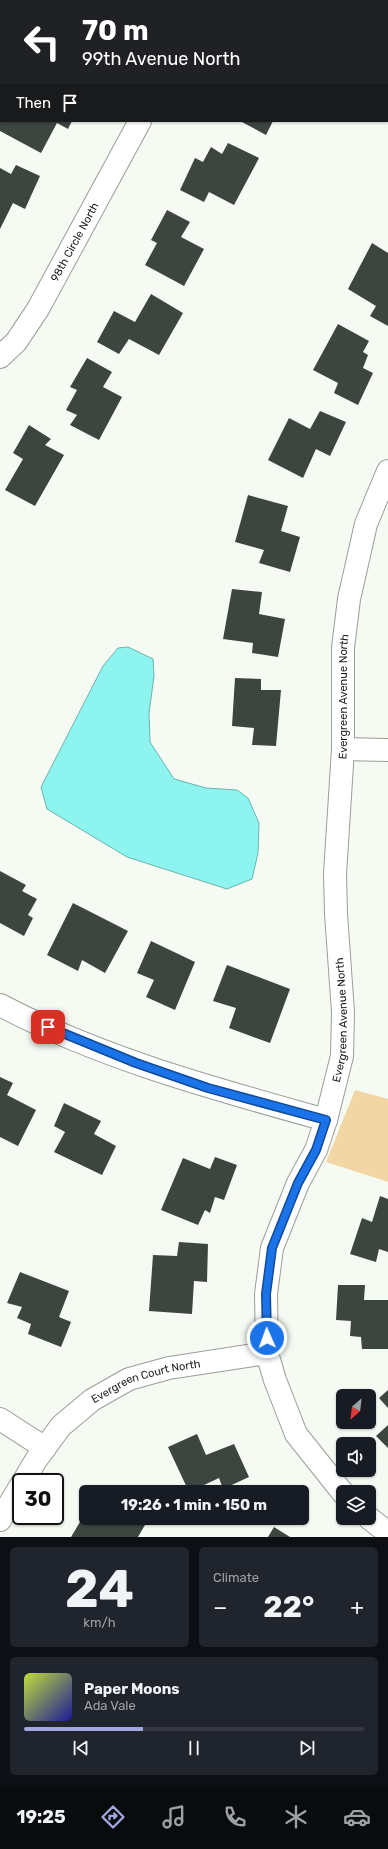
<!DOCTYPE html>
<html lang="en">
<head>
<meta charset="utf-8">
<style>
  body { margin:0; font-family:Rubik,sans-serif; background:#20242c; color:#f1f3f6; height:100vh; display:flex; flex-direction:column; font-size:15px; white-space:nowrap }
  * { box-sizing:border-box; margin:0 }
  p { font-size:13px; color:#9ea1a6 }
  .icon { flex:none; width:22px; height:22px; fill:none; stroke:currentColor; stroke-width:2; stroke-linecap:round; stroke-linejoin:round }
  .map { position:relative; height:1537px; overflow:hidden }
  .panel { display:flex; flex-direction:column; gap:10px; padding:10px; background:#0d0f14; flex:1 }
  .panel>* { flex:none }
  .hud { position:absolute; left:0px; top:0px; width:388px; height:122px; box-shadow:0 1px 3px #0004; background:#202124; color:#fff; overflow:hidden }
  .needle { width:26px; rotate:208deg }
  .tools { position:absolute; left:336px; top:1389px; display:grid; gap:8px }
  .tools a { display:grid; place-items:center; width:40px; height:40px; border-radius:6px; background:#171b24; box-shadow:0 1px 3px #0004; font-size:20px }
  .speed { position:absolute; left:12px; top:1473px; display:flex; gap:8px; font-size:20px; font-weight:700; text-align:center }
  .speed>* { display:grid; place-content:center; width:52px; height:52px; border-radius:50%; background:#171b24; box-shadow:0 1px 3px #0004; line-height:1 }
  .speed .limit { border:2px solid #111; border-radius:6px; background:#fff; color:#111 }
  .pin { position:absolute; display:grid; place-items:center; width:34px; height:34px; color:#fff; margin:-17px; border-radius:8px; box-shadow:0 2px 6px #0006 }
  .me { position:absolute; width:44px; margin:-22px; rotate:358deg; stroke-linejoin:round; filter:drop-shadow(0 0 3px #0008) }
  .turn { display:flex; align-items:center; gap:14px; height:84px; padding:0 16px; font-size:18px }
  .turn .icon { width:52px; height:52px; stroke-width:2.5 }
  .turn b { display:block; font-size:28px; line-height:34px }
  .then { display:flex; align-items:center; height:38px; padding:0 16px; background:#0003; gap:8px; font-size:15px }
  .big { font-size:30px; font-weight:700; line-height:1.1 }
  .panel .tile { flex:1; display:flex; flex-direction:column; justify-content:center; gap:6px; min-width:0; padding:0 14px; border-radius:6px; background:#20242c }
  .panel .dial { align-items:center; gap:0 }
  .dial b { font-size:52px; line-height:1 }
  .song { display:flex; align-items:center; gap:12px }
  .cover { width:48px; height:48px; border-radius:6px; background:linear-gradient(135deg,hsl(70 70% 55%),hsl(240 70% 35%)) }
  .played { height:4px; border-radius:2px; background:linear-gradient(90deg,#a2a7dd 35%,#363941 35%) }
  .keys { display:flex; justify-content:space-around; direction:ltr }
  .heat { display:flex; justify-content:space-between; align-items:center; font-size:22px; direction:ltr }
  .panel .tiles { flex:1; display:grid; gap:10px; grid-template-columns:1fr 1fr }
  .tile:last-child { grid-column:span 2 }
  .trip { position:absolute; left:79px; top:1485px; width:230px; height:40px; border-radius:6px; background:#171b24; box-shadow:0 1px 3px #0004; font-weight:700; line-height:40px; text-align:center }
  .tabs { display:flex; height:64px; justify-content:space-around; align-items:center; background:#090b0e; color:#9ea1a6 }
  .tabs .icon { width:28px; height:28px }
  .tabs .active { color:#a2a7dd }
  .tabs b { font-size:18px; color:#f1f3f6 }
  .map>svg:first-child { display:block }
  .green { fill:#f2d6a3 }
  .water { fill:#8ef4ef; stroke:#6cb4af }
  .building { fill:#3d4541 }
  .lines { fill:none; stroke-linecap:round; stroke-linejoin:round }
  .street-casing { stroke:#999e97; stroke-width:24 }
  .street { stroke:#fff; stroke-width:22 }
  .route-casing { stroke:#114b97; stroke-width:10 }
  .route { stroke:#1a73e8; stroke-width:7 }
  .labels { text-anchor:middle; stroke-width:4; stroke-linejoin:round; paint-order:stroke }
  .street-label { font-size:11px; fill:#1c1e1b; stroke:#f5fbf3 }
</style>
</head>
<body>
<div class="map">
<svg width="388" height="1537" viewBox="0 0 388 1537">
  <rect width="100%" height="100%" fill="#f5fbf3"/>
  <path class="green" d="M 355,1090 L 388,1099 L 388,1182 L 326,1162 Z"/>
  <path class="water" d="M 128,647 L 153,659 L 154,676 L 149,713 L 150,742 L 174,779 L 206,788 L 237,790 L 248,798 L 259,823 L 258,853 L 252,879 L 227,889 L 127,857 L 47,809 L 41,787 L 103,666 L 118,648 Z"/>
  <path class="building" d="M 0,121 L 72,121 L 68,129 L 57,123 L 41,153 L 0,131 Z
    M 240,121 L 273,121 L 266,135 Z
    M 228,143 L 259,158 L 234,205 L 209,192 L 204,202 L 180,190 L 195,158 L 203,162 L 211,147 L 222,154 Z
    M 16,165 L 40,176 L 25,209 L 13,203 L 0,229 L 0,168 L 11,174 Z
    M 167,210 L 190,222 L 181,237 L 204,249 L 184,286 L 145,265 L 157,243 L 151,240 Z
    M 372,243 L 388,253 L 388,326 L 370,316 L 376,306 L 348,289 Z
    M 151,294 L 183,313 L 159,355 L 129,339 L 119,354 L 97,342 L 114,311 L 135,322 Z
    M 338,324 L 369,341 L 363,352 L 368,355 L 363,368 L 373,373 L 358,405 L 334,393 L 338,383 L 313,370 Z
    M 87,358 L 112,372 L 103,387 L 122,397 L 99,440 L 70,425 L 77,415 L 66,410 L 77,390 L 70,387 Z
    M 320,411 L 346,422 L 330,456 L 316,449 L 303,478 L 268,460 L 289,418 L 310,429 Z
    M 29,425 L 51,439 L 45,445 L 64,455 L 35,506 L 5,490 L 23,459 L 13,453 Z
    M 248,495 L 288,506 L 281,531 L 300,537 L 290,572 L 259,563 L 264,550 L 235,542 Z
    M 232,589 L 262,592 L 259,614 L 285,619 L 278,657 L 252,653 L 253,643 L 223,639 Z
    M 235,678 L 261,679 L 261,690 L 281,690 L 276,746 L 252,745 L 254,728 L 232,726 Z
    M 0,871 L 26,885 L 22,891 L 37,899 L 28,915 L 33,918 L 24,936 L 0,923 Z
    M 73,903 L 128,931 L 105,973 L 82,960 L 78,971 L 47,955 Z
    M 151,941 L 195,962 L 175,1010 L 146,997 L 154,980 L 137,973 Z
    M 227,965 L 290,989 L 270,1043 L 229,1028 L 236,1008 L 213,1001 Z
    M 0,1077 L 13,1083 L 7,1095 L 36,1110 L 18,1146 L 0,1137 Z
    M 64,1103 L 101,1121 L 94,1134 L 116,1146 L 102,1175 L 54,1152 L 65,1132 L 54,1126 Z
    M 215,1157 L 237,1165 L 224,1200 L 215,1197 L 210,1213 L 205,1210 L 198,1225 L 161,1210 L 183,1158 L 210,1169 Z
    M 380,1196 L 388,1199 L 388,1252 L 379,1249 L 376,1262 L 350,1254 L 362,1218 L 372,1222 Z
    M 179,1242 L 208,1244 L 207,1282 L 194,1281 L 192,1314 L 149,1311 L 153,1255 L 177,1256 Z
    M 20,1272 L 69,1291 L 59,1317 L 71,1322 L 61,1347 L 28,1334 L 31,1324 L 17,1318 L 22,1307 L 7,1303 Z
    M 338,1285 L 365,1285 L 364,1300 L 388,1300 L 388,1349 L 362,1349 L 361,1337 L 350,1336 L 351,1321 L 336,1320 Z
    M 388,1390 L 388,1408 L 379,1398 Z
    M 388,1425 L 388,1448 L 376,1436 Z
    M 197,1434 L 206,1455 L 234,1444 L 249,1477 L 223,1489 L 219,1478 L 189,1492 L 168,1447 Z
    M 86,1512 L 86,1518 L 149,1518 L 138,1537 L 71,1537 Z
    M 274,1527 L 290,1537 L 268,1537 Z"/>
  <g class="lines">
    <defs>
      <g id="street">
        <path d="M 205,1 L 205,0"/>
        <path id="s1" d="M 0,357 L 16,342 L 38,309 L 140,121"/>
        <path d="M 343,749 L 388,750"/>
        <path d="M 0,1005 C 103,1059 215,1089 326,1120"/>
        <path d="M 0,1419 L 45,1448"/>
        <path id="s2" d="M 23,1482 L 36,1460 L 61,1426 L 92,1400 L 129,1379 L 169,1368 L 267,1353"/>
        <path id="s3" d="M 343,1493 L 296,1434 L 275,1380 L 267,1353 L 266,1294 L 272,1248 L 298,1183 L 316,1150 L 326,1120 L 342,1056 L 343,1012 L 336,914 L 335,874 L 343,749 L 343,648 L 349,599 L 366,524 L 388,471"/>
        <path d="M 369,1518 L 388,1533"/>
        <path d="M 0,1520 L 21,1485"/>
      </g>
    </defs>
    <use href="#street" class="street-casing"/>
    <use href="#street" class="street"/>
  </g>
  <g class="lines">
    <defs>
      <path id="route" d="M 48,1027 L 136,1063 L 208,1088 L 326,1120 L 316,1150 L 298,1183 L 272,1248 L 266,1294 L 267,1338"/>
    </defs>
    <use href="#route" class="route-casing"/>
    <use href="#route" class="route"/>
  </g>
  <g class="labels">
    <g class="street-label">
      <text dy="4" stroke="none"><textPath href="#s1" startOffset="138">98th Circle North</textPath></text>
      <text dy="4" stroke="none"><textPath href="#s3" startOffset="832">Evergreen Avenue North</textPath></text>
      <text dy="4" stroke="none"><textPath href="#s3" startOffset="508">Evergreen Avenue North</textPath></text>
      <text dy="4" stroke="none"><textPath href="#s2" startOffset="166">Evergreen Court North</textPath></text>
    </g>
  </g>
</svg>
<div class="tools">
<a><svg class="needle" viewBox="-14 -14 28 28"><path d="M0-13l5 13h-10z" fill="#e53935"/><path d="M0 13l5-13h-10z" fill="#9ea1a6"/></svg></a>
<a><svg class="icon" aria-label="sound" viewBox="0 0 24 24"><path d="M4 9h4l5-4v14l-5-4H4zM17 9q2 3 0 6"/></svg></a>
<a><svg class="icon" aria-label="layers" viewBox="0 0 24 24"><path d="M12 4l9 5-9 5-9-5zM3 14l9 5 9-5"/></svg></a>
</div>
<div class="speed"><div class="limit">30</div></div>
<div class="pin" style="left:48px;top:1027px;background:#d93025"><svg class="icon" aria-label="arrive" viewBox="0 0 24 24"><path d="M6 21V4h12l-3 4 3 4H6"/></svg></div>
<svg class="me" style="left:267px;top:1338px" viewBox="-20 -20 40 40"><circle r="17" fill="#1a73e8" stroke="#fff" stroke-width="3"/><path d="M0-11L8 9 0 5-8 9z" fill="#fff"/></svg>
<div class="trip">19:26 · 1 min · 150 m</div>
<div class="hud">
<div class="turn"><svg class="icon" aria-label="left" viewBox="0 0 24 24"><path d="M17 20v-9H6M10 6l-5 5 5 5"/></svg><div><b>70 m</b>99th Avenue North</div></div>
<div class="then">Then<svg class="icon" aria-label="arrive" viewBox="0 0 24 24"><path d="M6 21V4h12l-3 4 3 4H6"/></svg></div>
</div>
</div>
<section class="panel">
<div class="tiles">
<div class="tile dial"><b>24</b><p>km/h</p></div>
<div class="tile"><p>Climate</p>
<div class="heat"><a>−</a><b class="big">22°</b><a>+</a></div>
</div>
<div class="tile">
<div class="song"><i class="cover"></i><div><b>Paper Moons</b><p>Ada Vale</p></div></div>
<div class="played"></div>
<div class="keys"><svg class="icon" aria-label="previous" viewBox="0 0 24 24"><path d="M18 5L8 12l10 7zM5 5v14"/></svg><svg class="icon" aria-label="pause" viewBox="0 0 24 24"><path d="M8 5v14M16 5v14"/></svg><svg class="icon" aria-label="next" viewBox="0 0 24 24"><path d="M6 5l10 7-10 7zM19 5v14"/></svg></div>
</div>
</div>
</section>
<nav class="tabs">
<b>19:25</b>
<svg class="icon active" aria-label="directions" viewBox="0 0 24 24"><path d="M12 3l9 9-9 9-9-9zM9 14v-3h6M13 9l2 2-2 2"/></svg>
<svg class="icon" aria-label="music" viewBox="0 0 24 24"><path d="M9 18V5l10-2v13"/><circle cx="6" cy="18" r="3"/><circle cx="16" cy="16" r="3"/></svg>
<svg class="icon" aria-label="phone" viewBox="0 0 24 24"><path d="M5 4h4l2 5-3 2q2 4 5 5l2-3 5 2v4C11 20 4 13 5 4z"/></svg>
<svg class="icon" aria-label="climate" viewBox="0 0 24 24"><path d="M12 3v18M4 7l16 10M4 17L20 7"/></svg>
<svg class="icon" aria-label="car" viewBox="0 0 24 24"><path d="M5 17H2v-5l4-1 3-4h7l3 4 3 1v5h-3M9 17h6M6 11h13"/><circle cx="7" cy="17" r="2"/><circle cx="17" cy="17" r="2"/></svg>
</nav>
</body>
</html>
